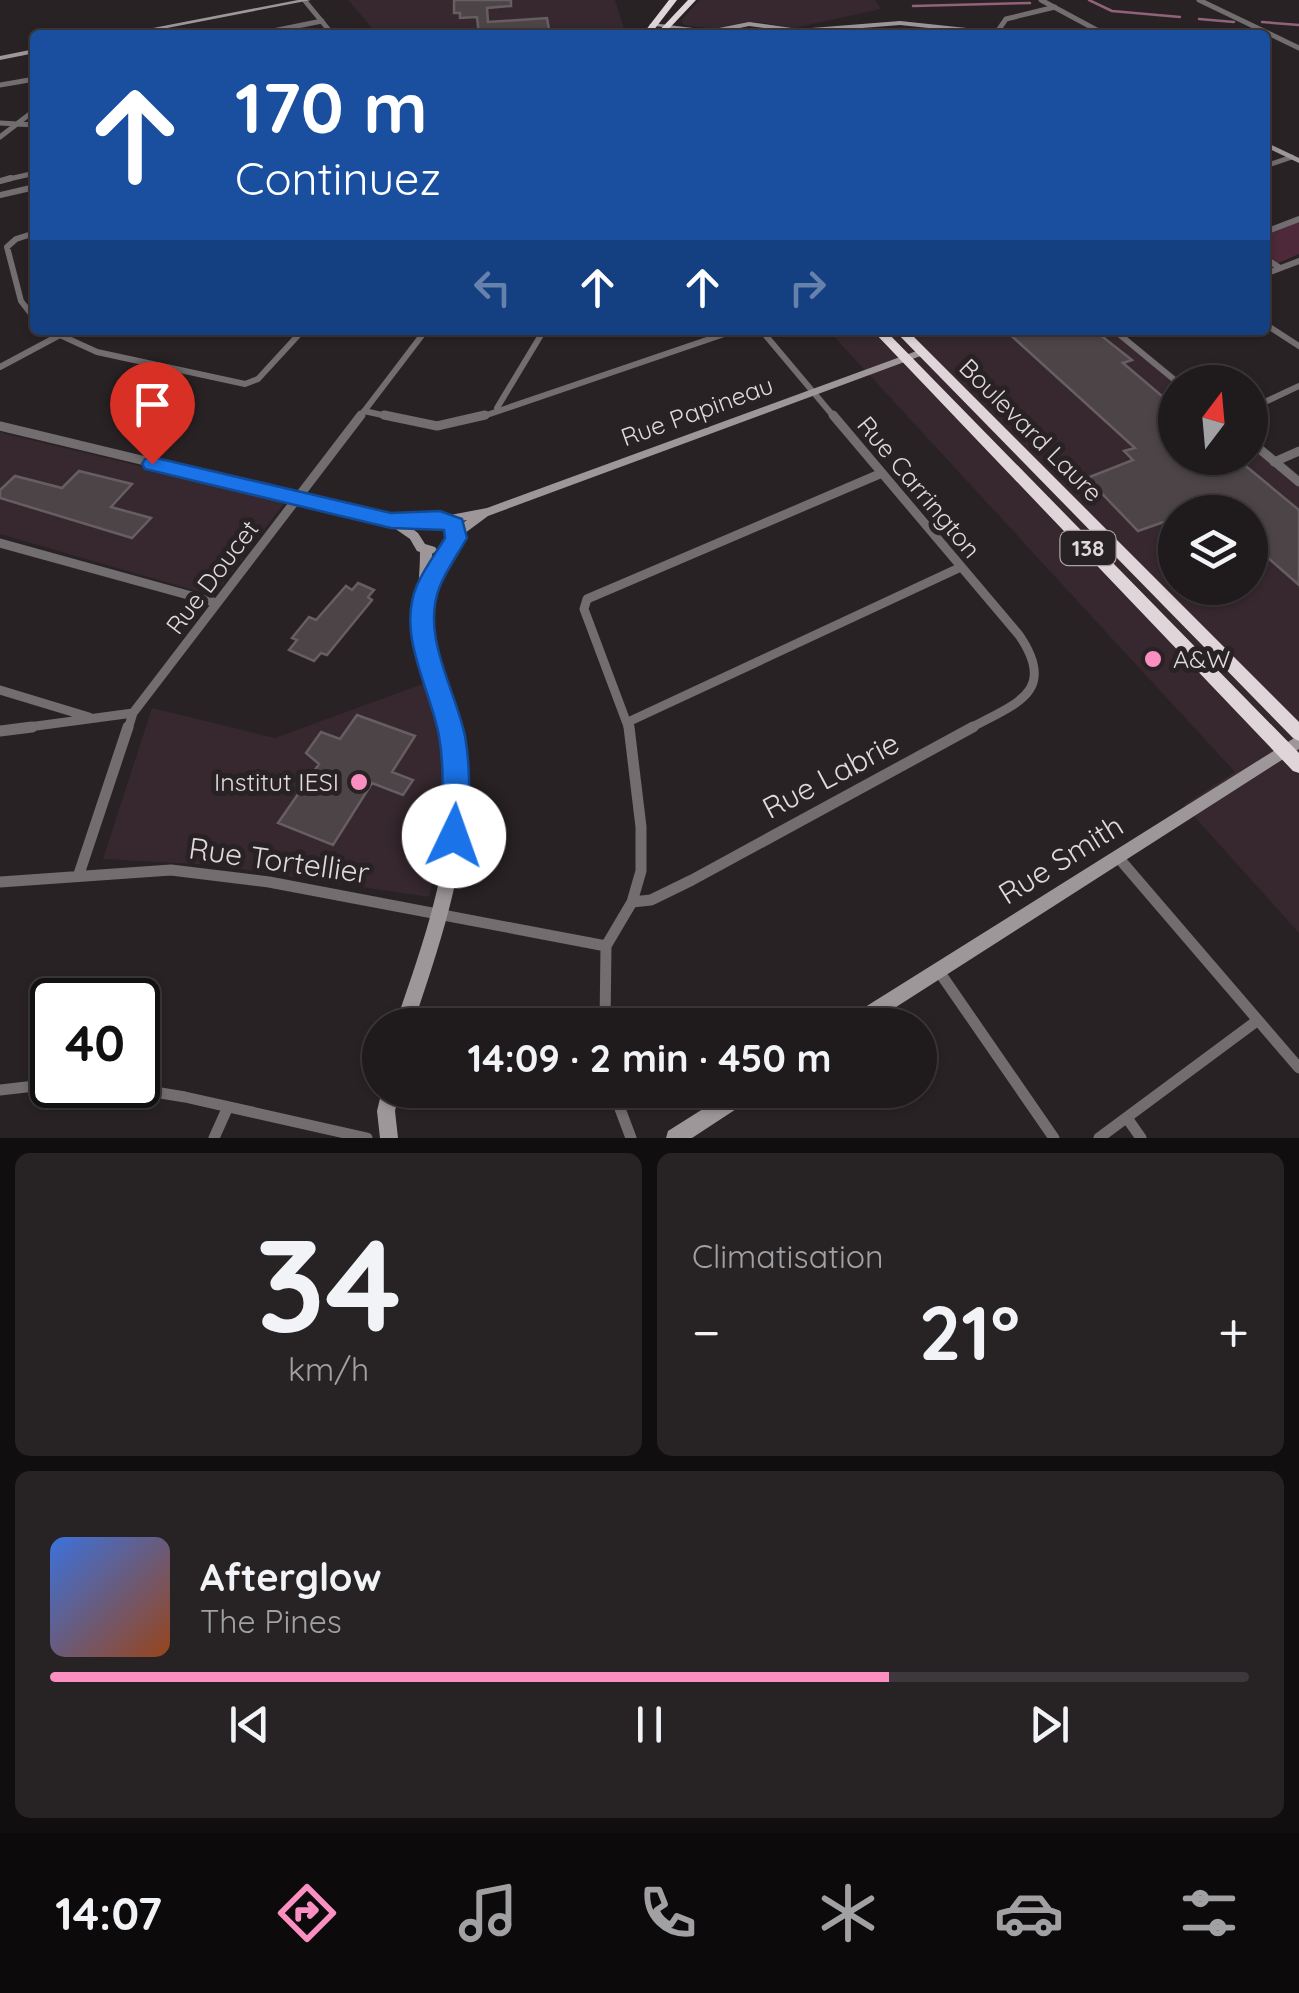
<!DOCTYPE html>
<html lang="fr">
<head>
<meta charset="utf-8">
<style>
  body { margin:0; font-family:Quicksand,sans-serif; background:#272325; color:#f1f3f6; height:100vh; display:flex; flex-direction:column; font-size:38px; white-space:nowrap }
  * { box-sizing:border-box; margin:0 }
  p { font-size:32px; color:#a1a1a3 }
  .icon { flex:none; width:55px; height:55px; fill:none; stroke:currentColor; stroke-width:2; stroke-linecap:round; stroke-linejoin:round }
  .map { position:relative; height:1138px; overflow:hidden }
  .drawer { display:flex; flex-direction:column; gap:15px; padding:15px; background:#110e0f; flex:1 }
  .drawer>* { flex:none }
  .hud { position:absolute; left:30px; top:30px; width:1240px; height:305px; border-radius:10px; box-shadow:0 2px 8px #0004,0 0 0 2px #3c383b; background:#1a4fa0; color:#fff; overflow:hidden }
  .needle { width:65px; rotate:16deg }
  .tools { position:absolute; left:1158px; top:365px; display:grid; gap:20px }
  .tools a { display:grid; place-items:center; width:110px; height:110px; border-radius:50%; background:#1f1a1c; box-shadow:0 2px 8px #0004,0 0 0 2px #3c383b; font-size:50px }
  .speed { position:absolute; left:30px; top:978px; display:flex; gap:20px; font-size:50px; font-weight:700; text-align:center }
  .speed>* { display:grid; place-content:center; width:130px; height:130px; border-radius:50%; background:#1f1a1c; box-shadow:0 2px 8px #0004,0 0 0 2px #3c383b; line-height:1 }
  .speed .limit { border:5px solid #111; border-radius:15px; background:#fff; color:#111 }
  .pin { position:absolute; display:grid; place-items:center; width:85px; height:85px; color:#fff; margin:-102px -42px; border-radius:50% 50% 50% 0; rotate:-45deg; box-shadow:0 0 10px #0007 }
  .pin .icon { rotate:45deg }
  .me { position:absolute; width:110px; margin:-55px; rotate:3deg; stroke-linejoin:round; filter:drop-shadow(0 0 8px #0008) }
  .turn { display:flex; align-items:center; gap:35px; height:210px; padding:0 40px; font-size:45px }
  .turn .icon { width:130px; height:130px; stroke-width:2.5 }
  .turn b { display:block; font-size:70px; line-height:85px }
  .lanes { display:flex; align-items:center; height:95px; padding:0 40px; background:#0003; justify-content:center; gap:50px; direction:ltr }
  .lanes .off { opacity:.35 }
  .big { font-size:75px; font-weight:700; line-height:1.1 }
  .drawer .card { flex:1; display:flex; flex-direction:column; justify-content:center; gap:15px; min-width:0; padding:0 35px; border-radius:15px; background:#272325 }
  .drawer .dial { align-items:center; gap:0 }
  .dial b { font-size:130px; line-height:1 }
  .song { display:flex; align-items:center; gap:30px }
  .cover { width:120px; height:120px; border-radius:15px; background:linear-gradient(135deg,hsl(220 70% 55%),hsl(20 70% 35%)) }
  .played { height:10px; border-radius:5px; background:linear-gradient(90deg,#fc8fc2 70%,#3c383b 70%) }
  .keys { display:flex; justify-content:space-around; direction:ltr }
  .heat { display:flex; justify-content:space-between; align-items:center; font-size:55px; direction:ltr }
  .drawer .tiles { flex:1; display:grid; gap:15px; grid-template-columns:1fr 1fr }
  .card:last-child { grid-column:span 2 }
  .trip { position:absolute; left:362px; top:1008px; width:575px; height:100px; border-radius:50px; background:#1f1a1c; box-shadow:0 2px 8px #0004,0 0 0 2px #3c383b; font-weight:700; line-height:100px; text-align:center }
  .tab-bar { display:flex; height:160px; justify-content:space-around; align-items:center; background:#0c0a0b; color:#a1a1a3 }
  .tab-bar .icon { width:70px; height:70px }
  .tab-bar .active { color:#fc8fc2 }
  .tab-bar b { font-size:45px; color:#f1f3f6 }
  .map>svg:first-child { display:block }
  .built { fill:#36282e; fill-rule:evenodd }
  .green { fill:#4d293a }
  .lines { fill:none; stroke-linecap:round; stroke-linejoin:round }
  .stream { stroke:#906378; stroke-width:2.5 }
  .building { fill:#4c4447; stroke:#675e62; stroke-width:2.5 }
  .street-far3 { stroke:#726d6f; stroke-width:5 }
  .street-far2 { stroke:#726d6f; stroke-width:6 }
  .street-far1 { stroke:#726d6f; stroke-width:9 }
  .street { stroke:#726d6f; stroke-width:11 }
  .secondary { fill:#9e979a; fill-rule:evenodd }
  .highway { fill:#e0d6d9; fill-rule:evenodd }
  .route { fill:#1a73e8; stroke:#114b97; stroke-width:2.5 }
  .poi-dot { fill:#fc8fc2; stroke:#292225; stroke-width:4 }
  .labels { text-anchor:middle; stroke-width:10; stroke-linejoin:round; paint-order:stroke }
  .shield { fill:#292225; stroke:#a8a2a4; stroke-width:2.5 }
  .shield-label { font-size:22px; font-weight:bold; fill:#ded9db }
  .street-label { font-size:25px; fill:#ded9db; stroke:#292225 }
  .poi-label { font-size:25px; fill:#ded9db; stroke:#292225; text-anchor:start }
  .near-street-label { font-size:30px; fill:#ded9db; stroke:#292225 }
</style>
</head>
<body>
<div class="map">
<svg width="1299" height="1138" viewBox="0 0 1299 1138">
  <rect width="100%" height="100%" fill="#292225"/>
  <path class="built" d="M 348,0 L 615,0 L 626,35 L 378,35 Z
    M 699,0 L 875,0 L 881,9 L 794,28 L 758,22 L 716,29 L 684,25 L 681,21 Z
    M 828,330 L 1118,330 L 1184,382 L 1175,382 L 1175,458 L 1250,458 L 1250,435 L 1299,475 L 1299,933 L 1184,805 L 1235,772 ZM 1175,512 L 1250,512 L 1250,588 L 1175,588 Z
    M 0,432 L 6,434 L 286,501 L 214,596 L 0,534 Z
    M 428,682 L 452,768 L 446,827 L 429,897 L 213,865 L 103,859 L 152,708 L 275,738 Z"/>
  <path class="green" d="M 1299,222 L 1299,254 L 1278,263 L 1265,253 L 1265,235 Z"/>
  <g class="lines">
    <path class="stream" d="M 1089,0 L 1112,11 L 1180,17
      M 913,6 L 1030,3
      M 1199,19 L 1234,22
      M 1262,22 L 1299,25"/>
  </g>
  <path class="building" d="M 454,0 L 511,0 L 511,6 L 487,8 L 488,22 L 547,18 L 550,35 L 479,35 L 477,17 L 460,18 L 460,13 L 454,13 Z
    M 1005,330 L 1094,330 L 1132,360 L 1123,363 L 1175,407 L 1175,458 L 1236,458 L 1299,510 L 1299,585 L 1250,542 L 1250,512 L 1217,512 L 1209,506 L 1175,512 L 1175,518 L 1138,531 L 1087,478 L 1133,460 L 1124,451 L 1135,448 Z
    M 79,471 L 132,484 L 111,507 L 151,518 L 132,538 L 0,498 L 0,490 L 15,476 L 62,488 Z
    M 358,583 L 374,590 L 368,597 L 372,600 L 327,655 L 321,653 L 314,661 L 289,650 L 297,640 L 292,638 L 309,617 L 316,620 L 346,586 L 352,590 Z
    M 357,715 L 415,736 L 392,772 L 413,780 L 403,795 L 372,783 L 333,845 L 278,823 L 319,764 L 306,753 L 321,732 L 340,739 Z"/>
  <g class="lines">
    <path class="street-far3" d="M 1041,0 L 1106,35
      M 1199,0 L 1299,48
      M 305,1 L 333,35
      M 253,35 L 322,21
      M 995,35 L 1006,19 L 1055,7
      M 0,85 L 35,79
      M 0,123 L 35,125
      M 0,137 L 35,110
      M 1265,166 L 1292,157
      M 0,181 L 35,173"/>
    <path class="street-far2" d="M 0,181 L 11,178
      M 0,195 L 35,187
      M 1265,232 L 1299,219
      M 35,233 L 16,239 L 7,247 L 21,301 L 35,319
      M 1265,258 L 1280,268
      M 1265,274 L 1299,261
      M 1265,324 L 1299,346
      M 49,330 L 97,352 L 245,384 L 258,379 L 303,330
      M 761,330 L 835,418
      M 1114,330 L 1177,382
      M 0,367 L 58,336
      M 497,408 L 544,330
      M 1250,409 L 1299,386
      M 364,411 L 396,418
      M 359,418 L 426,330
      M 478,418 L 736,330"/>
    <path class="street-far1" d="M 384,415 L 437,426 L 485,415
      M 833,415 L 1019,635 C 1059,693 1014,704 969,729
      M 0,426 L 391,520
      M 1250,441 L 1299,482
      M 1274,462 L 1299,451
      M 0,543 L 217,603
      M 0,690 L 89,717
      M 628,722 L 961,567
      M 14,729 L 133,713
      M 128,729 L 133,713 L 361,415
      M 629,729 L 584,609 L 587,599 L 882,473"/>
    <path class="street" d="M 0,731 L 32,727
      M 1117,856 L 1299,1068
      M 79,874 L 128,727
      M 0,882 L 171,870 L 269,882 L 606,946
      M 632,902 L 651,900 L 692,880 L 973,727
      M 938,970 L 1054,1138
      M 605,1025 L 606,946 L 632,902 L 641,871 L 641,827 L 629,727
      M 112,1085 L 185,1097 L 367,1138
      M 0,1090 L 52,1084
      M 613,1090 L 631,1138
      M 1127,1118 L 1141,1138
      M 214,1138 L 227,1109
      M 1099,1138 L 1258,1020"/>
    <path class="secondary" d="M 298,0 L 311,0 L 131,35 L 117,35 Z
      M 900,21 L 1014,33 L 1017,35 L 995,35 L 900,25 L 799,33 L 749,26 L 717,33 L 714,35 L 649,25 L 652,23 L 709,30 L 749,22 L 799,29 Z
      M 35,49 L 35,53 L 0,60 L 0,56 Z
      M 1265,142 L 1299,158 L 1299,163 L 1265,147 Z
      M 922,349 L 927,352 L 926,354 L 488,516 L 461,536 L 433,588 L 431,589 C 429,613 428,635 434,658 C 442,691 457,721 462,754 C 477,842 440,943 413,1025 L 395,1025 C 423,944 454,858 450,771 C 448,729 427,692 419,652 C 413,619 420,586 420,552 L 417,551 L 410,539 L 387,523 L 385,520 L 387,517 L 445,516 L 487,508 ZM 467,520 L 453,530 L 432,568 L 432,554 L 437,550 L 435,547 L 425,544 L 418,533 L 406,524 L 445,524 Z
      M 1299,735 L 1299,749 L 868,1025 L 843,1025 L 846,1019 Z
      M 382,1090 L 400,1090 L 395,1111 L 398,1138 L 380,1138 L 377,1111 Z
      M 733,1090 L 759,1090 L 756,1096 L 692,1138 L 666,1138 L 668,1131 Z"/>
    <path class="highway" d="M 669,0 L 677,0 L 650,35 L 642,35 Z
      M 688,0 L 696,0 L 663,35 L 655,35 Z
      M 872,330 L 885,330 L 1299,753 L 1299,773 L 1293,771 Z
      M 894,330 L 907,330 L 1299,722 L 1299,741 L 1293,738 Z"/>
  </g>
  <path class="route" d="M 152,457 L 391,513 L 440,511 L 462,519 L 467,538 C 458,554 447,569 440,586 C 420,635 455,688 465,736 C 471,770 469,802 468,836 L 464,846 L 454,850 L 444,846 L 440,836 C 442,802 445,770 439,736 C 430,687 396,635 417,585 C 424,569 436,553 445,538 L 444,530 L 391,528 L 145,469 L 142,464 L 145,459 Z"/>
  <g class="poi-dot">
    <circle cx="1153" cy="659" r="10"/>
    <circle cx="359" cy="782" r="10"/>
  </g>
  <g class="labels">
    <rect class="shield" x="1060.5" y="531" width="55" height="34" rx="8"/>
    <g class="shield-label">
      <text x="1088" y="556">138</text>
    </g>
    <g class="street-label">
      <text transform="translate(697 411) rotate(-20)" y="9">Rue Papineau</text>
      <text transform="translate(1031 430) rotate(45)" y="9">Boulevard Laure</text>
      <text transform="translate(919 487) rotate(50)" y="9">Rue Carrington</text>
      <text transform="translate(212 577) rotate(-53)" y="9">Rue Doucet</text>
    </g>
    <g class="poi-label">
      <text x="1173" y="668">A&amp;W</text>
      <text x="339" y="791" text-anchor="end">Institut IESI</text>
    </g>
    <g class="near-street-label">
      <text transform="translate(831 776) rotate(-28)" y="10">Rue Labrie</text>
      <text transform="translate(1061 860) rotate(-32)" y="10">Rue Smith</text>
      <text transform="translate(279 861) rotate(8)" y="10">Rue Tortellier</text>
    </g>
  </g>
</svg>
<div class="tools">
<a><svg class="needle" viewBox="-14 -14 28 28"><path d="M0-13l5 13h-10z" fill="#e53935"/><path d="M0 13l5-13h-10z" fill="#a1a1a3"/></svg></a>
<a><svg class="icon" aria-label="layers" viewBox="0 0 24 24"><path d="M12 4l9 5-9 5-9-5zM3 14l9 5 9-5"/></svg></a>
</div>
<div class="speed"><div class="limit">40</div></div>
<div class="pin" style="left:152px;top:464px;background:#d93025"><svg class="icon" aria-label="arrive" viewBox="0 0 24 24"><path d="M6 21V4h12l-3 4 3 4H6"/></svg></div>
<svg class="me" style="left:454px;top:836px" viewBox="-20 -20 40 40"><circle r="19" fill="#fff"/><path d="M0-13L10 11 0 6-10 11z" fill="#1a73e8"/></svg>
<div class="trip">14:09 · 2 min · 450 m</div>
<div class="hud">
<div class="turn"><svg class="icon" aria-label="ahead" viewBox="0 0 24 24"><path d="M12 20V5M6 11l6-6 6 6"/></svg><div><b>170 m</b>Continuez</div></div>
<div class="lanes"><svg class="icon off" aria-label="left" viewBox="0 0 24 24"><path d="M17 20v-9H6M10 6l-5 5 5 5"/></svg><svg class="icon" aria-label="ahead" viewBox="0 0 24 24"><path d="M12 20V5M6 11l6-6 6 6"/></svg><svg class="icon" aria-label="ahead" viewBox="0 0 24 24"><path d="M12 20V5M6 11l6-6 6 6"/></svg><svg class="icon off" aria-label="right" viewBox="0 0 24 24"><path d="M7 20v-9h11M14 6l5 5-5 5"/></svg></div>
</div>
</div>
<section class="drawer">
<div class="tiles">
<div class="card dial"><b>34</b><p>km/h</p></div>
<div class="card"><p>Climatisation</p>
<div class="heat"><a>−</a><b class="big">21°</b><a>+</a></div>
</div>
<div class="card">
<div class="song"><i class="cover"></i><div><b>Afterglow</b><p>The Pines</p></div></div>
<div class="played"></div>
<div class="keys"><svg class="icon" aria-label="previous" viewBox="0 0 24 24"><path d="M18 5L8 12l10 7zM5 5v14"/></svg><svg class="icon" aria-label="pause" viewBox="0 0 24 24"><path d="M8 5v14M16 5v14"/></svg><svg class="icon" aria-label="next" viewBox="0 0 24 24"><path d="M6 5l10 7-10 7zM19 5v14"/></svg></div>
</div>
</div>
</section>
<nav class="tab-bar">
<b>14:07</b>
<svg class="icon active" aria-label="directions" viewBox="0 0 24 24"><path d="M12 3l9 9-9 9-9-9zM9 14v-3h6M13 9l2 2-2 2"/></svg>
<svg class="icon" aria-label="music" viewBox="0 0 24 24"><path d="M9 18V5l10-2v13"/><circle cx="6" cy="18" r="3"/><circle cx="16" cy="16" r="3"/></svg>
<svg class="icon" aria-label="phone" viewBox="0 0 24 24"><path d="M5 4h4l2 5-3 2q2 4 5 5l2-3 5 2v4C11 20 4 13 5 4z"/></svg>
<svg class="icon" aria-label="climate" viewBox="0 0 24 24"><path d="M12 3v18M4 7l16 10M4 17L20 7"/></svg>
<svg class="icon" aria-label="car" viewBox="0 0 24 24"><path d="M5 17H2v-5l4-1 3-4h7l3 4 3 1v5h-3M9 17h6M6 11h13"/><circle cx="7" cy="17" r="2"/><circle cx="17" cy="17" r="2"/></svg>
<svg class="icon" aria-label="filters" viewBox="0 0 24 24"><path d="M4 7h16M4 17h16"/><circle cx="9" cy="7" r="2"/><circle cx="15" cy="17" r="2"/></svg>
</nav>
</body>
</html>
